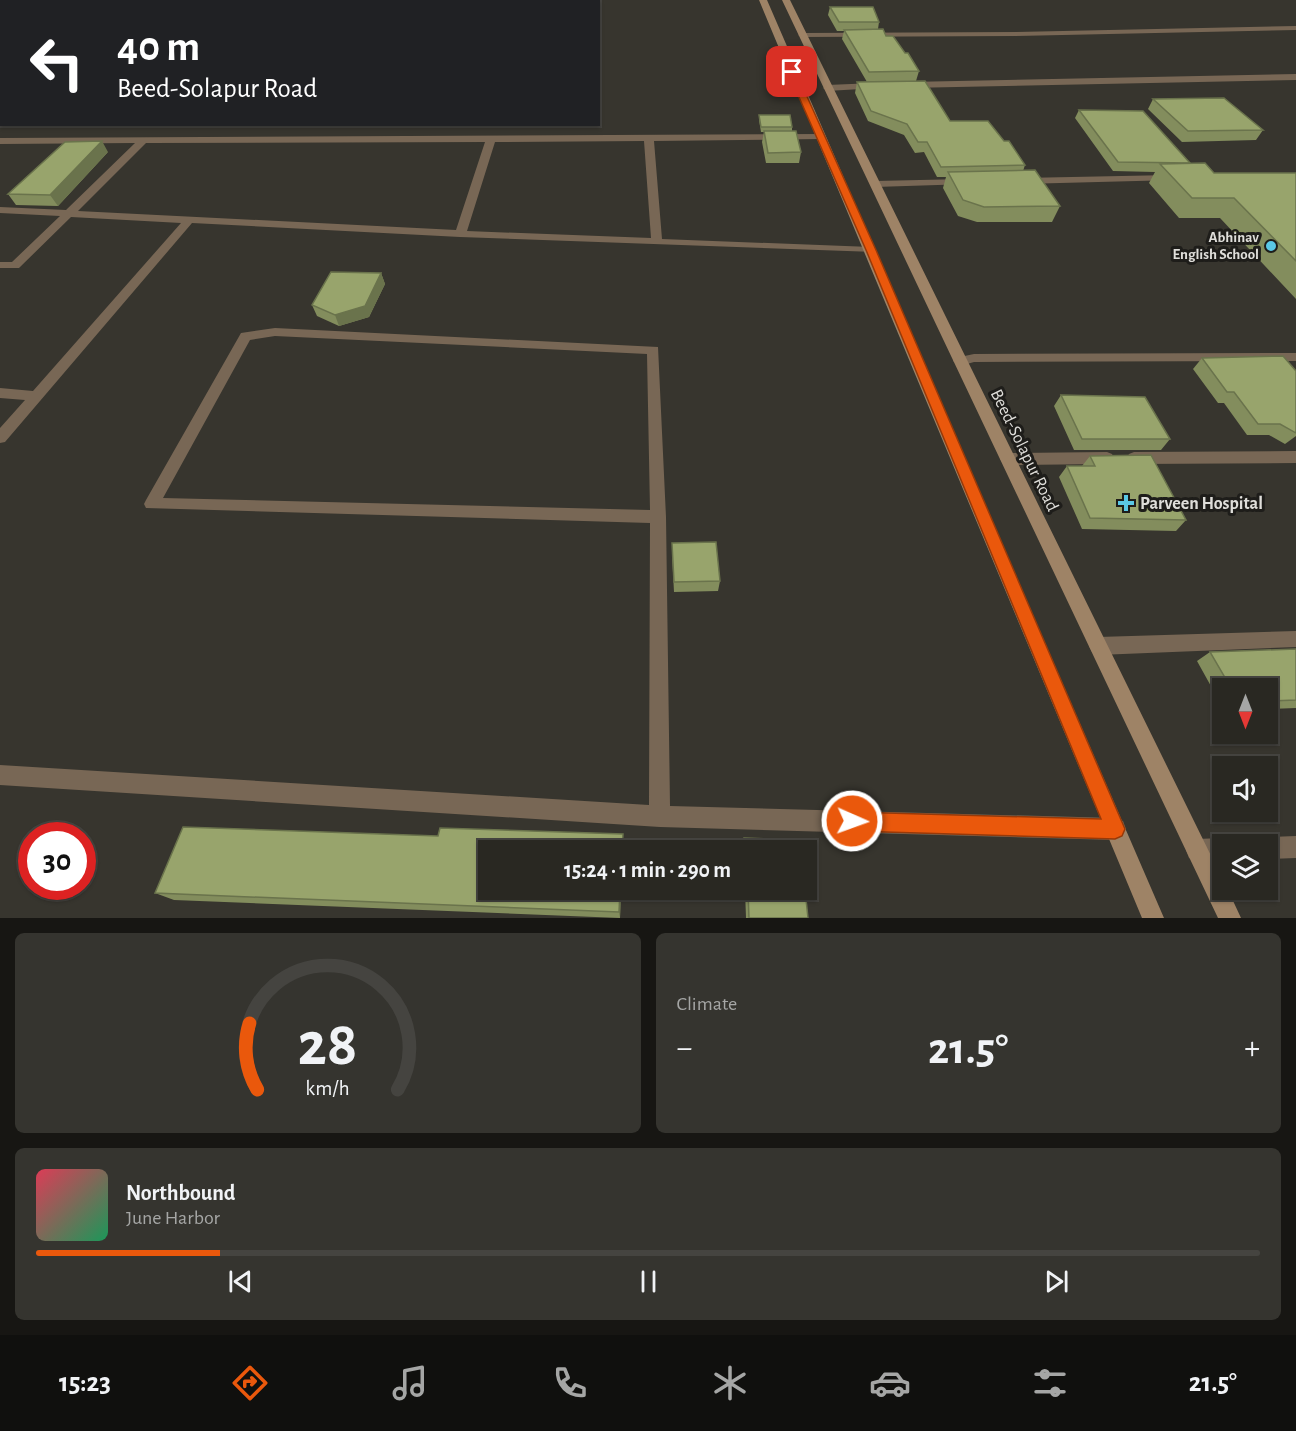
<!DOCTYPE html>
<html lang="en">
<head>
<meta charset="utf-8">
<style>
  body { margin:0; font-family:"Alegreya Sans",sans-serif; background:#35342f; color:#f1f3f6; height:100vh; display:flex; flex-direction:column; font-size:22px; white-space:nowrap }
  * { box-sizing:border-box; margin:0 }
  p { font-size:20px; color:#a5a6a5 }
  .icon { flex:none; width:33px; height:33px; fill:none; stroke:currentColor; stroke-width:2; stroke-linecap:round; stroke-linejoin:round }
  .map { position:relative; height:918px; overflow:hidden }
  .panel { display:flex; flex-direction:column; gap:15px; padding:15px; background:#171613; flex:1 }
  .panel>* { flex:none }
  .top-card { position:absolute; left:0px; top:0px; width:600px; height:126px; box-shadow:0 2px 4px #0004,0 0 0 2px #454440; background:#202124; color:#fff; overflow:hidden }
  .needle { width:39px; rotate:180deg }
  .controls { position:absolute; left:1212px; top:678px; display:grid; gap:12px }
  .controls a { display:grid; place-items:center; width:66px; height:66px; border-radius:0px; background:#292822; box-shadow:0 2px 4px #0004,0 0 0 2px #454440; font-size:30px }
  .speed { position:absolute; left:18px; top:822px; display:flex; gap:12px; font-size:30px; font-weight:700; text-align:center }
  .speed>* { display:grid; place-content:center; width:78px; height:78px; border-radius:50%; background:#292822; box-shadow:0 2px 4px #0004,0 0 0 2px #454440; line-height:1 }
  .speed .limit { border:9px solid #d22; background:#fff; color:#111 }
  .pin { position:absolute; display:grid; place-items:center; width:51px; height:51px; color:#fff; margin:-26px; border-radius:12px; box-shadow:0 3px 9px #0006 }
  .me { position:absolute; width:66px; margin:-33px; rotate:92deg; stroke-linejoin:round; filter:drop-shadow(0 0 4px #0008) }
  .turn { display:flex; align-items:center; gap:21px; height:126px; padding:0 18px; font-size:27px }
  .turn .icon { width:78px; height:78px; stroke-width:2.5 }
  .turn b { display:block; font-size:42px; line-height:51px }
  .big { font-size:45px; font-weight:600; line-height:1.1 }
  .panel .tile { flex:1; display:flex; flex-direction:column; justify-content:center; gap:9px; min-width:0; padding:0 21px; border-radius:9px; background:#35342f }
  .panel .dial { align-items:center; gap:0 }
  .dial svg { height:156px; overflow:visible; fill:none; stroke:#454440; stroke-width:7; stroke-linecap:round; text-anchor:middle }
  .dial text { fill:#f1f3f6; stroke:none }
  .song { display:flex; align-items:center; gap:18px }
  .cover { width:72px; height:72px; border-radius:9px; background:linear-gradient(135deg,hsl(350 70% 55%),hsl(150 70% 35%)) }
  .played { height:6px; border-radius:3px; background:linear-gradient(90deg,#ea580c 15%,#454440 15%) }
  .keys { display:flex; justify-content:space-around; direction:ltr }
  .heat { display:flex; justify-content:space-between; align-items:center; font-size:33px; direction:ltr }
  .panel .tiles { flex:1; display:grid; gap:15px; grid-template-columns:1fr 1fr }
  .tile:last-child { grid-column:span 2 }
  .trip { position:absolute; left:478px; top:840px; width:339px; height:60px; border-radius:0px; background:#292822; box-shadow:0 2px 4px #0004,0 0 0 2px #454440; font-weight:600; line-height:60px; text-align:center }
  .dock { display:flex; height:96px; justify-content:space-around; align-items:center; background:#10100e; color:#a5a6a5 }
  .dock .icon { width:42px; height:42px }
  .dock .on { color:#ea580c }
  .dock b { font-size:27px; color:#f1f3f6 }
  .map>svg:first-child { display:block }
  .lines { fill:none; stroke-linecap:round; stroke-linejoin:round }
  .street { fill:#786755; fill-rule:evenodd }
  .secondary { fill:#9e8366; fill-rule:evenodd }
  .wall { fill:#838d5d }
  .shaded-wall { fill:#6a734c }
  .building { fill:#98a46c; stroke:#6a734c; stroke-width:1.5 }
  .route { fill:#ea580c; stroke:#983908; stroke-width:1.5 }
  .poi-dot { fill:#5ac8e6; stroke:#1e1d1a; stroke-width:2 }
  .labels { text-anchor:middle; stroke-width:6; stroke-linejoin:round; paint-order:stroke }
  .far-poi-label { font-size:15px; font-weight:bold; fill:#dfdeda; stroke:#1e1d1a; text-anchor:end }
  .street-label { font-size:18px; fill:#dfdeda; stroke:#1e1d1a }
  .poi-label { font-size:18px; font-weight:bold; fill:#dfdeda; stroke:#1e1d1a; text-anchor:start }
</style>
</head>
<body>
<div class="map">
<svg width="1296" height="918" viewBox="0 0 1296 918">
  <rect width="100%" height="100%" fill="#37352e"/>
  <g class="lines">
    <path class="street" d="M 1296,26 L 1296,30 L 1016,36 L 802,37 L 798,35 L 802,33 L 1016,32 Z
      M 1296,74 L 1296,80 L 908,88 L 904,85 L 908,82 Z
      M 875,83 L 878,84 L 878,88 L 827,91 L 823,88 L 827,85 Z
      M 823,134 L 823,138 L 820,139 L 654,141 L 662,239 L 871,247 L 875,248 L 875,252 L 460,237 L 192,223 L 5,442 L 0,443 L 0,428 L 25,400 L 0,398 L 0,388 L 33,391 L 181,223 L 71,217 L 19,268 L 0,268 L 0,262 L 12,262 L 60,216 L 0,213 L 0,207 L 66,210 L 135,143 L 0,144 L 0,138 ZM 644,141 L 651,238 L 467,231 L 495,142 ZM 485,142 L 456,230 L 78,211 L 146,143 Z
      M 1171,175 L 1175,176 L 1175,180 L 1022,184 L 1017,181 L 1022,178 Z
      M 965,179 L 969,180 L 969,184 L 875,187 L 870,184 L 875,181 Z
      M 275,328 L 658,347 L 666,517 L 670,806 L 1115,818 L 1123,821 L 1126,829 L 1123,837 L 1115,840 L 660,827 L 0,785 L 0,765 L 649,805 L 650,523 L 146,508 L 144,504 L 146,500 L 241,333 ZM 275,336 L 647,354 L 650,510 L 163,498 L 250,340 Z
      M 1296,353 L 1296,361 L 974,362 L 960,366 L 953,361 L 955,358 L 974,354 Z
      M 1296,451 L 1296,463 L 1134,464 L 1129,462 L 1127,458 L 1129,454 L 1134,452 Z
      M 1107,452 L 1112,454 L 1114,458 L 1112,462 L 1107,464 L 1008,465 L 1003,463 L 1000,459 L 1003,455 L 1008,453 Z
      M 1296,631 L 1296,647 L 1098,655 L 1092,652 L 1089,646 L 1092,640 L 1098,637 Z
      M 1296,836 L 1296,858 L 1268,859 L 1268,844 L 1259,844 L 1260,840 L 1268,837 Z
      M 1222,838 L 1230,841 L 1231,844 L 1222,844 L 1222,860 L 1197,861 L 1189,858 L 1186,850 L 1189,842 L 1197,839 Z"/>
    <path class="secondary" d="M 759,0 L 767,0 L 1164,918 L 1142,918 Z
      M 782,0 L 790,0 L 1222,878 L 1222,890 L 1228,890 L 1241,918 L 1218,918 Z"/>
  </g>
  <path class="wall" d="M 830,7 L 879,22 L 878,29 L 886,36 L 905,53 L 919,71 L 916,81 L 867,82 L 842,39 L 844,31 L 837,31 L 828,15 Z
    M 857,82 L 950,121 L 1004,141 L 1025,165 L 1023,171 L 1060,206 L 1052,222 L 977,222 L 958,216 L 943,188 L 946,177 L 937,177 L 924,152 L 915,153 L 904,135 L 868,121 L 855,93 Z
    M 1153,99 L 1263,130 L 1256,140 L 1182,142 L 1148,109 Z
    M 1079,110 L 1190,163 L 1214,173 L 1296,173 L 1296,299 L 1220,218 L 1179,218 L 1149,183 L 1155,172 L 1113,171 L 1075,118 Z
    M 759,115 L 792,127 L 792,131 L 801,152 L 799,163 L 766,163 L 762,142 L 764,132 L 761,132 L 759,120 Z
    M 108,152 L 58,206 L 16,205 L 8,194 Z
    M 381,273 L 385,284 L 369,317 L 339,326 L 317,316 L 312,305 Z
    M 1202,358 L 1296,371 L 1296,436 L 1285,444 L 1269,435 L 1247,435 L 1224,403 L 1218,403 L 1193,369 Z
    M 1061,395 L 1170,439 L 1161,450 L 1074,450 L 1054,406 Z
    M 1090,456 L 1186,520 L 1176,531 L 1082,529 L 1059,477 L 1067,466 L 1082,466 Z
    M 672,543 L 720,581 L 718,591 L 674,592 L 672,554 Z
    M 1296,649 L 1296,708 L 1268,709 L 1268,688 L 1222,688 L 1222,706 L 1197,661 L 1210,652 Z
    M 438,836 L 624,843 L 623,850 L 489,850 L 489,890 L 621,890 L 620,918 L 174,900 L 155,893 Z
    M 744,838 L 801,850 L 742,850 L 742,844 Z
    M 745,890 L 805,890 L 808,918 L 746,918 Z"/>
  <path class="shaded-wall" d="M 102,141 L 108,152 L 58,206 L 50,195 Z
    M 381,273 L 385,284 L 369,317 L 339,326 L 335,315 Z
    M 620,890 L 621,890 L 620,918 L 619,912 Z"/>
  <path class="building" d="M 830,7 L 873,7 L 879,22 L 839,22 Z
    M 883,29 L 886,36 L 893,36 L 905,53 L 908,53 L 919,71 L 869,72 L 844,30 Z
    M 925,81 L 950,121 L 988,121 L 1004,141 L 1009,141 L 1025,165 L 941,167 L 927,142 L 918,142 L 907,124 L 871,111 L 857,82 Z
    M 1224,98 L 1263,130 L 1188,131 L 1153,99 Z
    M 1079,110 L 1143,111 L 1190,163 L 1118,162 Z
    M 759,115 L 790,115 L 792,127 L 761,127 Z
    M 764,131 L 796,131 L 801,152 L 768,153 Z
    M 102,141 L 50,195 L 8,194 L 65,142 Z
    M 1205,163 L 1214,173 L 1296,173 L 1296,261 L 1234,198 L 1192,198 L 1160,164 Z
    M 1035,170 L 1060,206 L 984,207 L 963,200 L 948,172 Z
    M 331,272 L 381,273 L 365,306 L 335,315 L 312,305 Z
    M 1283,356 L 1296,371 L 1296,433 L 1280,424 L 1258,424 L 1234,392 L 1227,392 L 1202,358 Z
    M 1061,395 L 1145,397 L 1170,439 L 1082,439 Z
    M 1151,455 L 1186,520 L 1090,518 L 1067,466 L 1095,466 L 1090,456 Z
    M 716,542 L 720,581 L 674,582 L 672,543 Z
    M 1296,649 L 1296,700 L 1268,701 L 1268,688 L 1231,688 L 1210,652 Z
    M 183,827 L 438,836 L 440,828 L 623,834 L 622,850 L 489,850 L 489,890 L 620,890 L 619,912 L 155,893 Z
    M 744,838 L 800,840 L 801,850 L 745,850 Z
    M 748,890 L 805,890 L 808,918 L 749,918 Z"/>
  <path class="route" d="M 792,70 L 796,72 L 876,250 L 1122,822 L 1125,829 L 1122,836 L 1115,839 L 852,831 L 845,828 L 842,821 L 845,815 L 852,812 L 1101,819 L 866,250 L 788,72 Z"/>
  <g class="poi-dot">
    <circle cx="1271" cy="246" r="6"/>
    <path d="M1123 494h6v6h6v6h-6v6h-6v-6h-6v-6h6z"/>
  </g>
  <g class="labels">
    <g class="far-poi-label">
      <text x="1259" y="242">Abhinav<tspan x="1259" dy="17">English School</tspan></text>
    </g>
    <g class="street-label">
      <text transform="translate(1025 450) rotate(64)" y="6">Beed-Solapur Road</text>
    </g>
    <g class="poi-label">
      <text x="1140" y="509">Parveen Hospital</text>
    </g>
  </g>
</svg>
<div class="controls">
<a><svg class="needle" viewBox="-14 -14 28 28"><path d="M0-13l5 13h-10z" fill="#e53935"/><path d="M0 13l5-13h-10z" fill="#a5a6a5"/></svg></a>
<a><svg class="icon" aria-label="sound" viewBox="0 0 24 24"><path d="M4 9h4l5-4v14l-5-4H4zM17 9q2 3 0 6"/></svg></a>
<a><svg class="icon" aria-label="layers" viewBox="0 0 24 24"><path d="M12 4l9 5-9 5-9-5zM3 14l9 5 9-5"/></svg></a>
</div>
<div class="speed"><div class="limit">30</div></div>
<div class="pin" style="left:792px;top:72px;background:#d93025"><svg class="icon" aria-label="arrive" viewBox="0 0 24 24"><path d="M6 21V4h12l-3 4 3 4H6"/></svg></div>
<svg class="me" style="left:852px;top:821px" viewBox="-20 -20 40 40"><circle r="17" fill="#ea580c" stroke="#fff" stroke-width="3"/><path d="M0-11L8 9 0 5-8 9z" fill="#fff"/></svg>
<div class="trip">15:24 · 1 min · 290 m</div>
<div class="top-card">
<div class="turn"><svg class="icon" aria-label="left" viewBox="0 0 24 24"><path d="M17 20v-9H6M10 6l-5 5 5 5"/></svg><div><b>40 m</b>Beed-Solapur Road</div></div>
</div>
</div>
<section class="panel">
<div class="tiles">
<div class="tile dial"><svg viewBox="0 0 100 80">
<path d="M14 69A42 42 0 1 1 86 69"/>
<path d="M14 69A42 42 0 0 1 10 35" stroke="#ea580c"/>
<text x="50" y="56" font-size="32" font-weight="700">28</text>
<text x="50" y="72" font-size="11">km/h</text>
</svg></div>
<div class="tile"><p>Climate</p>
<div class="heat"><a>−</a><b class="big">21.5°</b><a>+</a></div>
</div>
<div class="tile">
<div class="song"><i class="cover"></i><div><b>Northbound</b><p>June Harbor</p></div></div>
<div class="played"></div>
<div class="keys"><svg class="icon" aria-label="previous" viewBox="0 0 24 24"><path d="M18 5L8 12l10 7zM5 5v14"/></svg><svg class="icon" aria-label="pause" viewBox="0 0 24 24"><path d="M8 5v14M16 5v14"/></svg><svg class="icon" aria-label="next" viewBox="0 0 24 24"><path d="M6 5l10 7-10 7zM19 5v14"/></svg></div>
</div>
</div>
</section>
<nav class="dock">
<b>15:23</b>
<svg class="icon on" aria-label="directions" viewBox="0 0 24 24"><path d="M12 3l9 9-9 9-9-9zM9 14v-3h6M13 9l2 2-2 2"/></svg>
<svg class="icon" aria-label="music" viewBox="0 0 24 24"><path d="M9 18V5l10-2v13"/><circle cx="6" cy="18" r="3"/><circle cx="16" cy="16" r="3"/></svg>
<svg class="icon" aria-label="phone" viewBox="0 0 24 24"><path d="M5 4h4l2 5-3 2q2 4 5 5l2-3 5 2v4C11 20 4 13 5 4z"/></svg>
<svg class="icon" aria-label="climate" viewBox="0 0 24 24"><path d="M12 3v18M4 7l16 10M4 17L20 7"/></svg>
<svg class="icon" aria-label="car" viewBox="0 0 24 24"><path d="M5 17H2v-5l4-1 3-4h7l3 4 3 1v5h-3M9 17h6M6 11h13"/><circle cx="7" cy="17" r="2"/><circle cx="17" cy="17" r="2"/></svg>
<svg class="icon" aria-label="filters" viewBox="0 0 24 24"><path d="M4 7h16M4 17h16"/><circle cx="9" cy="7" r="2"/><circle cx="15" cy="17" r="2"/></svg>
<b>21.5°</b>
</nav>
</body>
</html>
